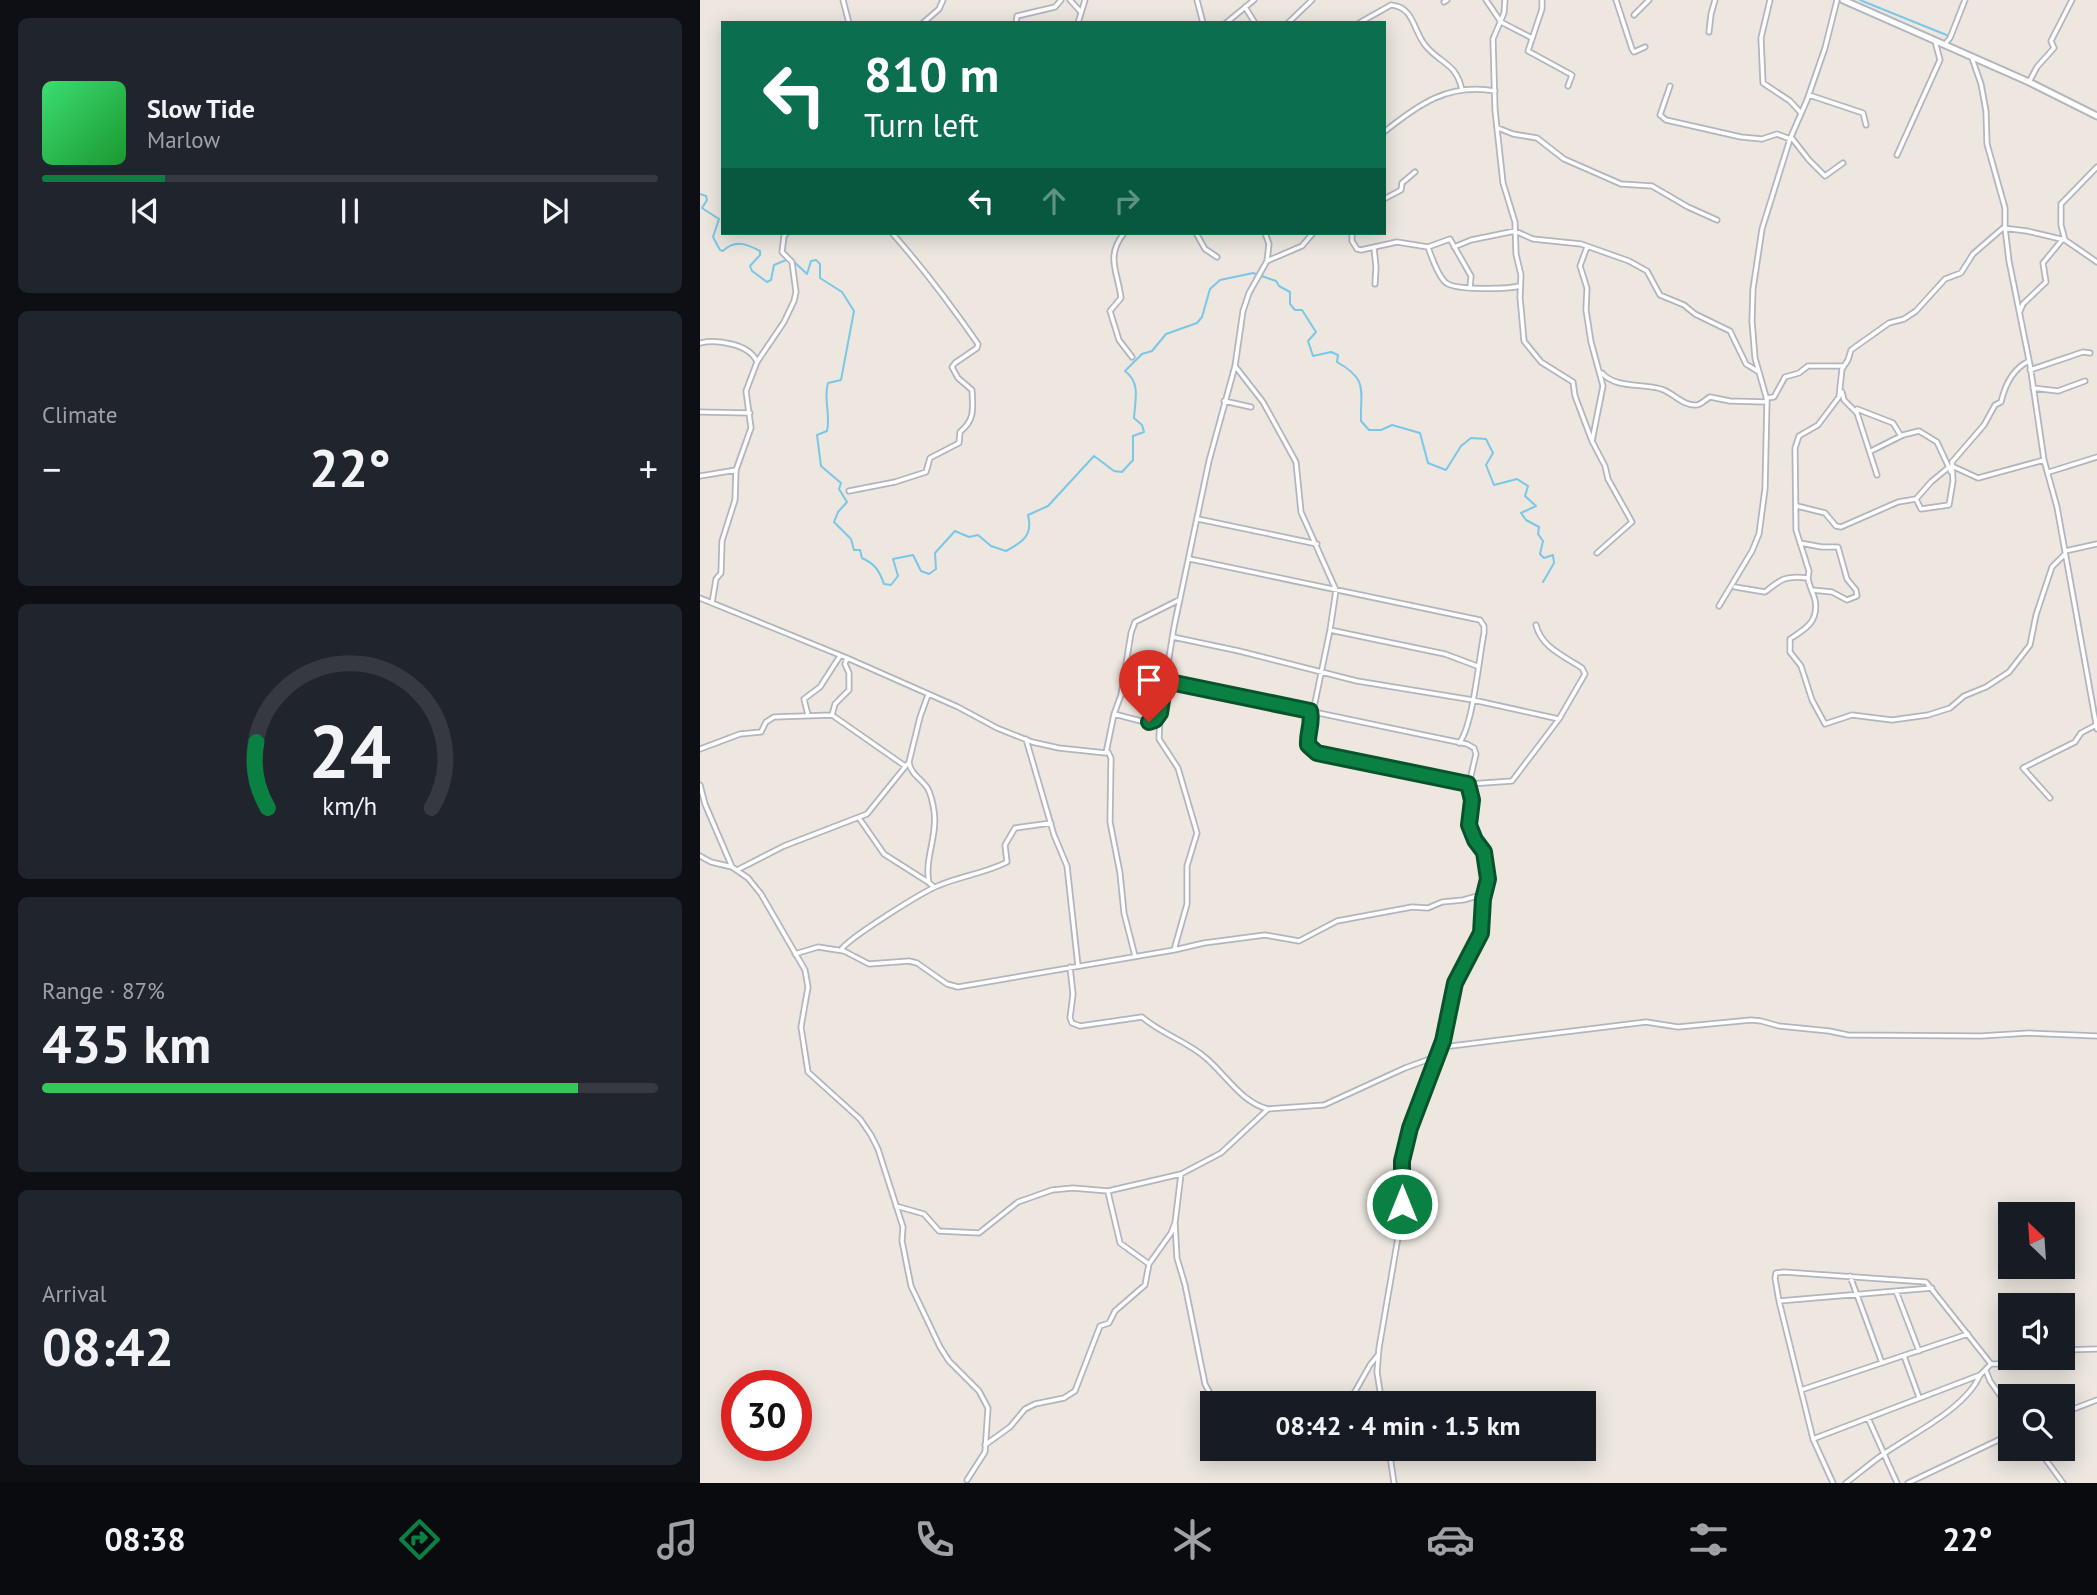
<!DOCTYPE html>
<html lang="en">
<head>
<meta charset="utf-8">
<style>
  body { margin:0; font-family:"PT Sans",sans-serif; background:#20242c; color:#f1f3f6; height:100vh; display:flex; flex-direction:column; font-size:26px; white-space:nowrap }
  * { box-sizing:border-box; margin:0 }
  p { font-size:23px; color:#9ea1a6 }
  .icon { flex:none; width:38px; height:38px; fill:none; stroke:currentColor; stroke-width:2; stroke-linecap:round; stroke-linejoin:round }
  .map { position:relative; flex:1; overflow:hidden }
  .panel { display:flex; flex-direction:column; gap:18px; padding:18px; background:#0d0f14; width:700px }
  .panel>* { flex:none }
  .guide { position:absolute; left:21px; top:21px; width:665px; height:214px; border-radius:0px; box-shadow:0 4px 18px #0003; background:#0b6e4f; color:#fff; overflow:hidden }
  .needle { width:46px; rotate:335deg }
  .fabs { position:absolute; left:1298px; top:1202px; display:grid; gap:14px }
  .fabs a { display:grid; place-items:center; width:77px; height:77px; border-radius:0px; background:#171b24; box-shadow:0 4px 18px #0003; font-size:35px }
  .speed { position:absolute; left:21px; top:1370px; display:flex; gap:14px; font-size:35px; font-weight:700; text-align:center }
  .speed>* { display:grid; place-content:center; width:91px; height:91px; border-radius:50%; background:#171b24; box-shadow:0 4px 18px #0003; line-height:1 }
  .speed .limit { border:10px solid #d22; background:#fff; color:#111 }
  .pin { position:absolute; display:grid; place-items:center; width:60px; height:60px; color:#fff; margin:-72px -30px; border-radius:50% 50% 50% 0; rotate:-45deg; box-shadow:0 0 7px #0007 }
  .pin .icon { rotate:45deg }
  .me { position:absolute; width:77px; margin:-38px; rotate:0deg; stroke-linejoin:round; filter:drop-shadow(0 0 5px #0008) }
  .turn { display:flex; align-items:center; gap:24px; height:147px; padding:0 28px; font-size:32px }
  .turn .icon { width:91px; height:91px; stroke-width:2.5 }
  .turn b { display:block; font-size:49px; line-height:60px }
  .lanes { display:flex; align-items:center; height:66px; padding:0 28px; background:#0003; justify-content:center; gap:35px; direction:ltr }
  .lanes .off { opacity:.35 }
  .big { font-size:52px; font-weight:700; line-height:1.1 }
  .panel .widget { flex:1; display:flex; flex-direction:column; justify-content:center; gap:10px; min-width:0; padding:0 24px; border-radius:10px; background:#20242c }
  .panel .dial { align-items:center; gap:0 }
  .dial svg { height:182px; overflow:visible; fill:none; stroke:#363941; stroke-width:7; stroke-linecap:round; text-anchor:middle }
  .dial text { fill:#f1f3f6; stroke:none }
  .song { display:flex; align-items:center; gap:21px }
  .cover { width:84px; height:84px; border-radius:10px; background:linear-gradient(135deg,hsl(140 70% 55%),hsl(130 70% 35%)) }
  .played { height:7px; border-radius:4px; background:linear-gradient(90deg,#0b8043 20%,#363941 20%) }
  .keys { display:flex; justify-content:space-around; direction:ltr }
  .heat { display:flex; justify-content:space-between; align-items:center; font-size:38px; direction:ltr }
  .charge { height:10px; border-radius:5px; background:linear-gradient(90deg,#34c759 87%,#363941 0) }
  .trip { position:absolute; left:500px; top:1391px; width:396px; height:70px; border-radius:0px; background:#171b24; box-shadow:0 4px 18px #0003; font-weight:700; line-height:70px; text-align:center }
  .tabs { display:flex; height:112px; justify-content:space-around; align-items:center; background:#090b0e; color:#9ea1a6 }
  .tabs .icon { width:49px; height:49px }
  .tabs .active { color:#0b8043 }
  .tabs b { font-size:32px; color:#f1f3f6 }
  main { display:flex; flex:1; min-height:0 }
  .map>svg:first-child { display:block }
  .lines { fill:none; stroke-linecap:round; stroke-linejoin:round }
  .stream { stroke:#7bc7e7; stroke-width:2 }
  .minor-casing { stroke:#b3b5be; stroke-width:7 }
  .secondary-casing { stroke:#b3b5be; stroke-width:9 }
  .minor { stroke:#fff; stroke-width:3.5 }
  .secondary { stroke:#fff; stroke-width:5 }
  .route-casing { stroke:#07532c; stroke-width:18 }
  .route { stroke:#0b8043; stroke-width:12 }
</style>
</head>
<body>
<main>
<section class="panel">
<div class="widget">
<div class="song"><i class="cover"></i><div><b>Slow Tide</b><p>Marlow</p></div></div>
<div class="played"></div>
<div class="keys"><svg class="icon" aria-label="previous" viewBox="0 0 24 24"><path d="M18 5L8 12l10 7zM5 5v14"/></svg><svg class="icon" aria-label="pause" viewBox="0 0 24 24"><path d="M8 5v14M16 5v14"/></svg><svg class="icon" aria-label="next" viewBox="0 0 24 24"><path d="M6 5l10 7-10 7zM19 5v14"/></svg></div>
</div>
<div class="widget"><p>Climate</p>
<div class="heat"><a>−</a><b class="big">22°</b><a>+</a></div>
</div>
<div class="widget dial"><svg viewBox="0 0 100 80">
<path d="M14 69A42 42 0 1 1 86 69"/>
<path d="M14 69A42 42 0 0 1 9 40" stroke="#0b8043"/>
<text x="50" y="56" font-size="32" font-weight="700">24</text>
<text x="50" y="72" font-size="11">km/h</text>
</svg></div>
<div class="widget"><p>Range · 87%</p><b class="big">435 km</b><div class="charge"></div></div>
<div class="widget"><p>Arrival</p><b class="big">08:42</b></div>
</section>
<div class="map">
<svg width="1397" height="1483" viewBox="0 0 1397 1483">
  <rect width="100%" height="100%" fill="#ede7e0"/>
  <g class="lines">
    <path class="stream" d="M 1160,0 L 1249,36
      M 0,194 L 6,196 L 7,200 L 2,208 L 19,219 L 13,237 L 20,250 L 23,251 C 35,239 47,244 60,251 L 60,255 L 50,266 L 52,271 L 67,282 L 71,280 L 74,265 L 86,260
      M 91,259 L 107,274 L 111,261 L 116,260 L 120,264 L 120,278 L 142,292 L 154,311 L 141,380 L 128,383 C 123,399 131,414 127,431 L 117,435 L 121,466 L 141,483 L 139,489 L 147,502 L 138,512 L 134,522 L 151,539 L 154,550 L 160,550 L 162,558 C 175,564 179,570 184,584 L 191,585 L 198,576 L 193,559 L 213,555 L 221,571 L 229,574 L 236,569 L 235,553 L 255,531 L 269,537 L 278,535 L 291,546 L 306,551 C 323,542 333,535 328,515 L 348,506 L 394,456 L 414,471 L 422,472 L 433,460 L 433,436 L 444,432 L 442,425 L 434,418 C 435,400 441,383 425,371 L 442,354 L 452,351 L 466,334 L 497,323 L 502,317 L 510,289 L 520,280 L 553,273 L 576,281 L 579,286 L 590,292 L 590,304 L 595,310 L 602,310 L 616,332 L 608,341 L 613,356 L 631,352 L 638,355 L 637,362 C 669,380 660,390 661,421 L 669,430 L 681,430 L 692,425 L 720,433 L 728,463 L 746,470 L 761,446 L 771,438 L 786,439 L 793,453 L 786,465 L 794,485 L 817,479 L 828,486 L 825,496 L 836,506 L 821,513 L 826,520 L 839,527 L 838,534 L 843,541 L 840,554 L 844,558 L 853,555 L 854,563 L 843,582"/>
    <defs>
      <path id="minor" d="M 143,0 L 149,23
        M 370,0 L 380,11
        M 497,0 L 503,23
        M 786,0 L 801,22 L 832,38
        M 805,0 L 804,13 L 793,39 L 795,110 L 803,183 L 815,222 L 816,254 L 821,275 L 820,297 L 824,341 L 841,362 L 873,382 L 875,396 L 892,441
        M 842,0 L 842,9 L 828,51 L 872,75 L 868,86
        M 916,0 L 932,49 L 934,52 L 945,47
        M 1070,0 L 1061,38 L 1063,83 L 1090,101 L 1101,113
        M 744,2 L 747,0
        M 545,7 L 555,23
        M 934,15 L 949,0
        M 223,23 L 239,9 L 243,0
        M 316,23 L 317,16 L 355,7 L 361,0
        M 378,23 L 385,0
        M 526,23 L 554,0
        M 588,23 L 612,0
        M 659,23 L 691,5 C 714,7 713,30 725,45 C 740,64 756,62 762,90
        M 1009,32 L 1011,14 L 1015,0
        M 1245,44 L 1250,38 L 1265,0
        M 1272,58 L 1281,84 L 1286,111 L 1287,144 L 1305,208 L 1305,228 L 1309,261 L 1330,365 L 1344,460 L 1357,507 L 1397,729
        M 1329,82 L 1337,67 L 1354,48 L 1351,41 L 1372,0
        M 970,86 L 960,115 L 966,120 L 1041,137 L 1062,139 L 1077,134 L 1090,139
        M 1109,95 L 1163,113 L 1166,125
        M 798,128 L 813,134 L 837,138 L 864,159 L 921,184 L 952,186 L 988,207 L 1017,220
        M 684,132 C 719,104 748,83 795,91
        M 1091,137 L 1109,160 L 1125,176 L 1143,163
        M 1197,155 L 1240,60 L 1235,41
        M 684,199 L 701,190 L 702,183 L 715,172
        M 424,233 C 405,257 418,272 421,298 L 410,311 L 419,340 L 432,357
        M 496,233 L 505,249 L 517,257
        M 652,233 L 652,241 L 657,249 L 661,250 L 697,242 L 728,247 C 732,258 737,274 745,282 C 754,291 807,289 820,286
        M 1365,240 L 1361,225 L 1361,204 L 1397,167
        M 728,247 L 750,239 L 771,276 L 770,288
        M 754,247 L 771,240 L 815,231 L 833,239 L 881,244 L 929,261 L 947,271 L 960,295 L 984,305 L 995,314 L 1030,331 L 1046,364 L 1059,372
        M 887,247 L 880,266 L 887,288 L 886,310 L 891,342 L 903,386 L 892,441 L 905,466 L 908,479 L 932,522 L 897,553
        M 674,248 L 676,267 L 675,284
        M 567,261 L 602,246 L 613,233
        M 1320,311 L 1323,304 L 1346,282 L 1343,263 L 1362,240
        M 0,343 C 17,339 50,344 57,362 L 46,391 L 51,428 L 36,470 L 35,500 L 22,541 L 21,573 L 16,579 L 12,603
        M 57,362 L 84,322 L 94,301 L 96,292 L 92,262 L 82,252 L 84,236 L 87,233
        M 535,366 L 563,402 L 596,462 L 601,512 L 636,590 L 630,630 L 613,712
        M 1330,370 L 1383,352 L 1390,353
        M 902,373 C 916,389 943,383 961,389 C 972,392 983,406 996,405 C 1001,405 1006,399 1010,397 L 1030,401 L 1067,402
        M 1333,388 L 1358,391 L 1385,381
        M 1142,392 L 1144,400 L 1157,413 L 1177,475
        M 1066,398 L 1074,397 L 1085,377 L 1099,373 L 1108,366 L 1143,366
        M 524,401 L 551,407
        M 1157,409 L 1193,423 L 1201,436
        M 0,412 L 50,413
        M 1171,451 L 1203,435 L 1219,431 L 1237,442 L 1251,472
        M 1252,466 L 1278,478 L 1344,460
        M 1349,472 L 1397,457
        M 0,476 L 36,470
        M 149,491 L 195,482 L 226,472 L 230,458 L 259,443 L 260,432 C 275,420 273,409 272,390 L 258,378 L 252,367 L 255,363 L 277,348 L 278,344 C 251,305 223,268 192,233
        M 1216,499 L 1231,482 L 1249,467
        M 1097,506 L 1125,513 L 1136,526 L 1141,527 L 1198,502 L 1216,499 L 1221,509 L 1249,505 L 1253,481 L 1252,462 L 1284,425 L 1295,405 L 1301,402 C 1305,385 1312,369 1329,361
        M 498,519 L 617,544
        M 1100,543 L 1122,547 L 1138,547 L 1147,579 L 1156,590 L 1157,596 L 1147,600 L 1132,592 L 1112,590
        M 1365,551 L 1397,544
        M 490,559 L 780,620 L 784,626 L 784,633 C 779,657 773,727 759,743
        M 1108,578 L 1109,571 L 1096,530 L 1095,448 L 1099,436 L 1118,425 L 1139,397 L 1142,369 L 1148,360 L 1151,350 L 1189,323 L 1204,319 L 1216,311 L 1245,279 L 1261,273 L 1273,254 L 1303,228 L 1327,231 L 1365,240 L 1397,262
        M 1035,587 L 1065,592 C 1081,579 1086,575 1108,578 C 1109,586 1113,592 1115,600 C 1119,622 1105,629 1090,639 L 1090,652 L 1101,666 L 1112,700 L 1125,724 L 1152,715 L 1192,720 L 1228,715 L 1250,708 L 1264,696 L 1286,687 L 1309,672 L 1330,645 L 1336,615 L 1352,567 L 1365,554
        M 0,598 L 147,658 L 258,707 L 297,728 L 332,742 L 359,748 L 406,753 L 414,714 L 441,721 L 455,720 L 460,713 L 474,627 L 509,461 L 535,366 L 543,311 L 549,293 L 567,261 L 569,244 L 565,233
        M 1019,606 L 1052,551 L 1059,534 L 1065,489 L 1067,400 L 1055,358 L 1052,321 L 1053,289 L 1062,229 L 1090,139 L 1107,100 L 1125,48 L 1137,0
        M 630,630 L 745,654 L 777,666
        M 473,637 L 539,651 L 657,681 L 773,700 L 859,719
        M 147,658 L 145,664 L 149,673 L 149,690 L 135,704 L 132,715 L 205,766
        M 465,681 L 767,744 L 774,748 L 776,754 L 769,784 L 772,800 L 769,825 L 775,840 L 784,852 L 788,882 L 783,899 L 781,933 L 756,983 L 743,1041 L 707,1139 L 702,1161 L 701,1220 L 679,1348 L 677,1372 L 682,1404
        M 228,695 L 220,717 L 209,762 C 210,774 222,779 228,789 C 231,795 233,804 234,811 C 238,835 224,859 229,883 L 233,886
        M 610,711 L 611,721 L 608,745 L 617,753 L 769,784 L 812,781 L 859,719 L 885,674 L 882,668 C 864,656 841,647 836,625
        M 414,714 L 421,695 L 431,633 L 435,622 L 479,600
        M 108,715 L 104,699 L 120,687 L 140,656
        M 460,716 L 459,739 L 478,768 L 497,833 L 487,866 L 487,904 L 474,950
        M 326,739 L 354,835 L 367,866 L 378,966
        M 0,749 L 40,734 L 61,732 L 66,722 L 74,717 L 132,715
        M 408,752 L 411,758 L 410,822 L 420,873 L 424,913 L 435,956
        M 0,785 L 5,804 L 32,867
        M 1350,798 L 1323,768 L 1375,742 L 1381,733 L 1396,725
        M 159,818 L 184,854 L 228,882
        M 0,856 L 11,862 L 32,867 L 48,878 L 61,894 L 105,970 L 108,987 L 101,1027 L 108,1072 L 160,1119 L 171,1135 L 178,1149 L 203,1227 L 202,1241 L 211,1286 L 240,1347 L 249,1361 L 279,1391 L 288,1408 L 285,1452 L 267,1480
        M 37,870 L 84,846 L 167,814 L 209,762
        M 141,950 C 147,939 225,890 240,885 C 261,876 286,873 307,862 L 305,845 L 315,828 L 351,823
        M 95,954 L 118,947 L 144,951 L 169,964 L 209,961 L 217,963 L 247,984 L 258,987 L 474,950 L 504,943 L 565,935 L 599,941 L 637,921 L 712,907 L 728,908 L 742,902 L 763,900 L 785,894
        M 370,967 L 373,994 L 370,1018 L 372,1023 L 380,1026 L 442,1017 C 461,1034 487,1041 506,1058 C 525,1074 542,1103 568,1109 L 624,1105 L 705,1068 L 735,1057
        M 743,1041 L 751,1046 L 946,1022 L 978,1027 L 1051,1020 L 1061,1021 L 1079,1026 L 1129,1031 L 1148,1035 L 1281,1036 L 1329,1033 L 1397,1036
        M 481,1174 L 475,1223 L 477,1258 L 485,1285 L 505,1384 L 512,1397 L 530,1404
        M 408,1192 L 420,1243 L 449,1264
        M 196,1206 L 224,1214 L 239,1231 L 279,1233 L 318,1202 L 352,1190 L 373,1188 L 408,1191 L 481,1174 L 521,1153 L 568,1109
        M 1150,1276 L 1182,1363
        M 1196,1291 L 1219,1351
        M 1079,1301 L 1232,1288
        M 1363,1350 L 1397,1349
        M 1204,1356 L 1219,1397
        M 1286,1371 L 1290,1381 L 1311,1411
        M 1101,1390 L 1268,1334
        M 648,1404 L 670,1365 L 678,1355
        M 1363,1413 L 1397,1400
        M 1168,1418 L 1197,1483
        M 1113,1439 L 1280,1375 L 1291,1364
        M 285,1445 L 310,1427 L 325,1409 L 335,1404 L 364,1398 L 375,1391 L 400,1326 L 409,1323 L 415,1311 L 445,1285 L 449,1264 L 471,1233 L 475,1223
        M 689,1449 L 694,1483
        M 1338,1449 L 1363,1483
        M 1133,1483 L 1113,1439 L 1079,1301 L 1075,1278 L 1076,1273 L 1084,1272 L 1226,1282 L 1291,1364 L 1297,1364 L 1316,1358
        M 1146,1483 C 1159,1473 1172,1462 1185,1453 C 1214,1433 1266,1408 1280,1375
        M 1208,1483 L 1311,1434"/>
      <path id="secondary" d="M 1143,0 L 1329,82 L 1397,116"/>
    </defs>
    <use href="#minor" class="minor-casing"/>
    <use href="#secondary" class="secondary-casing"/>
    <use href="#minor" class="minor"/>
    <use href="#secondary" class="secondary"/>
  </g>
  <g class="lines">
    <defs>
      <path id="route" d="M 449,722 L 455,720 L 460,713 L 465,681 L 610,711 C 613,723 607,733 608,745 L 617,753 L 768,784 L 772,800 L 769,825 L 775,840 L 784,852 L 788,879 L 783,899 L 781,933 L 755,983 L 743,1041 L 710,1128 L 702,1161 L 702,1204"/>
    </defs>
    <use href="#route" class="route-casing"/>
    <use href="#route" class="route"/>
  </g>
</svg>
<div class="fabs">
<a><svg class="needle" viewBox="-14 -14 28 28"><path d="M0-13l5 13h-10z" fill="#e53935"/><path d="M0 13l5-13h-10z" fill="#9ea1a6"/></svg></a>
<a><svg class="icon" aria-label="sound" viewBox="0 0 24 24"><path d="M4 9h4l5-4v14l-5-4H4zM17 9q2 3 0 6"/></svg></a>
<a><svg class="icon" aria-label="search" viewBox="0 0 24 24"><circle cx="10" cy="10" r="6"/><path d="M15 15l6 6"/></svg></a>
</div>
<div class="speed"><div class="limit">30</div></div>
<div class="pin" style="left:449px;top:722px;background:#d93025"><svg class="icon" aria-label="arrive" viewBox="0 0 24 24"><path d="M6 21V4h12l-3 4 3 4H6"/></svg></div>
<svg class="me" style="left:702px;top:1204px" viewBox="-20 -20 40 40"><circle r="17" fill="#0b8043" stroke="#fff" stroke-width="3"/><path d="M0-11L8 9 0 5-8 9z" fill="#fff"/></svg>
<div class="trip">08:42 · 4 min · 1.5 km</div>
<div class="guide">
<div class="turn"><svg class="icon" aria-label="left" viewBox="0 0 24 24"><path d="M17 20v-9H6M10 6l-5 5 5 5"/></svg><div><b>810 m</b>Turn left</div></div>
<div class="lanes"><svg class="icon" aria-label="left" viewBox="0 0 24 24"><path d="M17 20v-9H6M10 6l-5 5 5 5"/></svg><svg class="icon off" aria-label="ahead" viewBox="0 0 24 24"><path d="M12 20V5M6 11l6-6 6 6"/></svg><svg class="icon off" aria-label="right" viewBox="0 0 24 24"><path d="M7 20v-9h11M14 6l5 5-5 5"/></svg></div>
</div>
</div>
</main>
<nav class="tabs">
<b>08:38</b>
<svg class="icon active" aria-label="directions" viewBox="0 0 24 24"><path d="M12 3l9 9-9 9-9-9zM9 14v-3h6M13 9l2 2-2 2"/></svg>
<svg class="icon" aria-label="music" viewBox="0 0 24 24"><path d="M9 18V5l10-2v13"/><circle cx="6" cy="18" r="3"/><circle cx="16" cy="16" r="3"/></svg>
<svg class="icon" aria-label="phone" viewBox="0 0 24 24"><path d="M5 4h4l2 5-3 2q2 4 5 5l2-3 5 2v4C11 20 4 13 5 4z"/></svg>
<svg class="icon" aria-label="climate" viewBox="0 0 24 24"><path d="M12 3v18M4 7l16 10M4 17L20 7"/></svg>
<svg class="icon" aria-label="car" viewBox="0 0 24 24"><path d="M5 17H2v-5l4-1 3-4h7l3 4 3 1v5h-3M9 17h6M6 11h13"/><circle cx="7" cy="17" r="2"/><circle cx="17" cy="17" r="2"/></svg>
<svg class="icon" aria-label="filters" viewBox="0 0 24 24"><path d="M4 7h16M4 17h16"/><circle cx="9" cy="7" r="2"/><circle cx="15" cy="17" r="2"/></svg>
<b>22°</b>
</nav>
</body>
</html>
